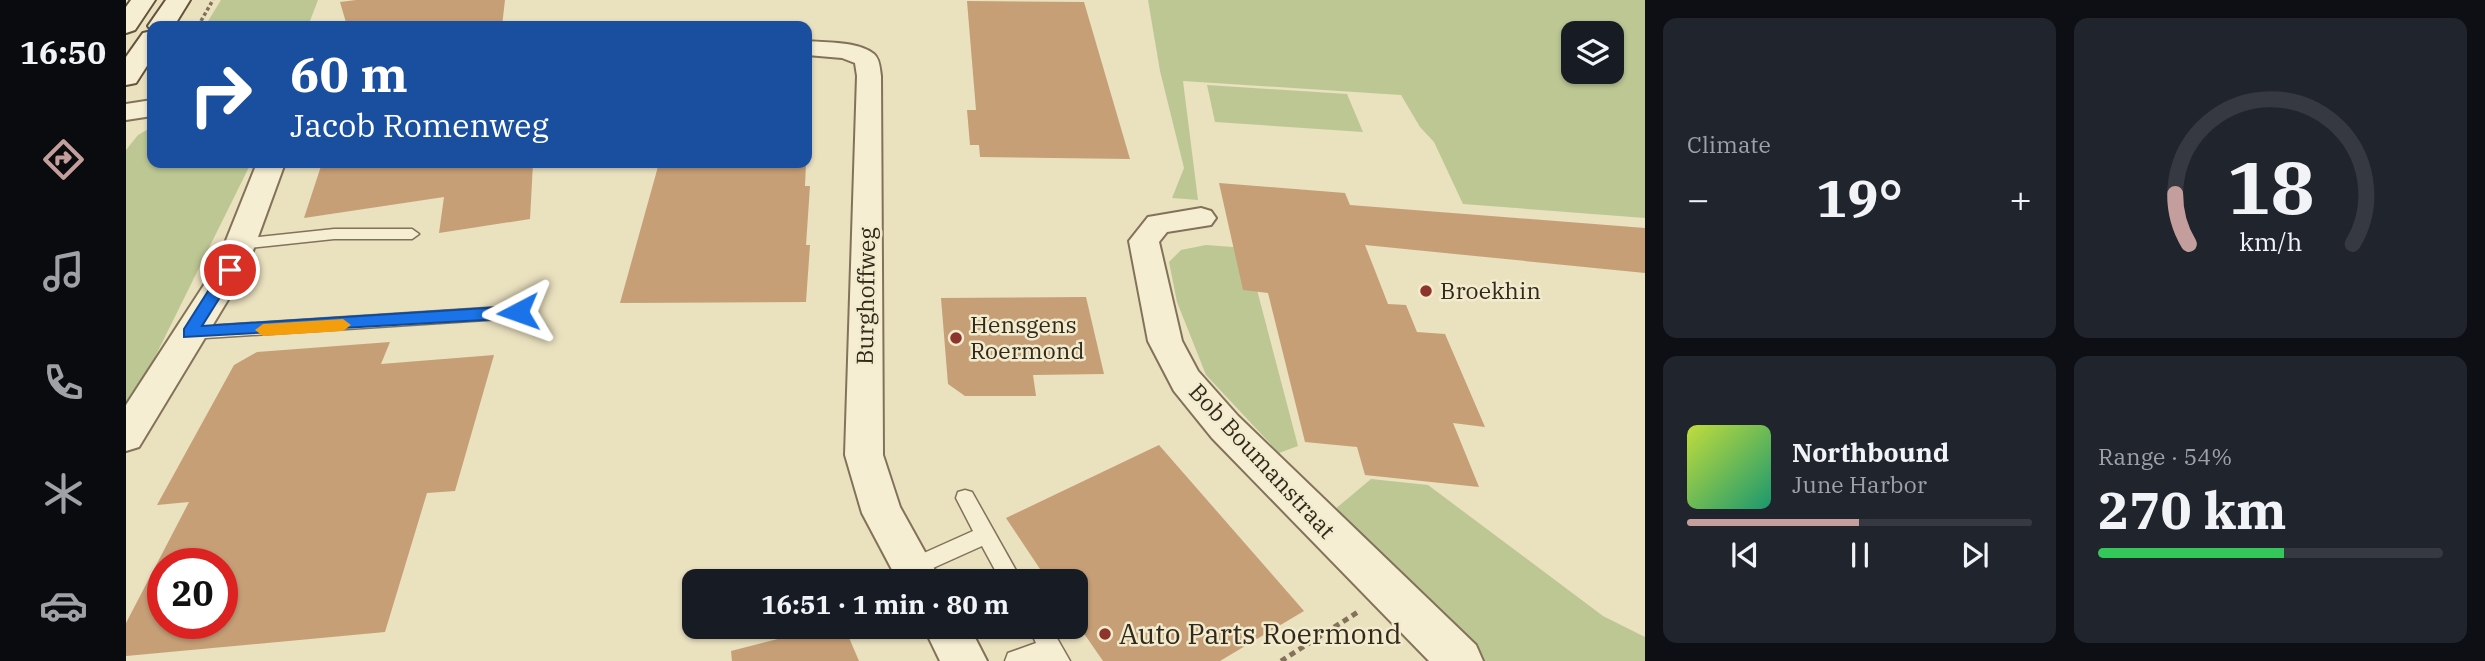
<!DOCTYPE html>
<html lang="en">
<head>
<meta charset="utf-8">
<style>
  body { margin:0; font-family:"IBM Plex Serif",serif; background:#20242c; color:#f1f3f6; height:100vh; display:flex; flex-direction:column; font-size:26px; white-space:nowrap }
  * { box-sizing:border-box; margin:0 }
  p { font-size:23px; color:#9ea1a6 }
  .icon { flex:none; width:38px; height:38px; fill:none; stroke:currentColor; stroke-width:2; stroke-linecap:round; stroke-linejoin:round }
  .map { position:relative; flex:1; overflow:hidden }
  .drawer { display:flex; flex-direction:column; gap:18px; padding:18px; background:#0d0f14; width:840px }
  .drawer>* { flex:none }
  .guide { position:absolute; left:21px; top:21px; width:665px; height:147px; border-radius:14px; box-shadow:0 2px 5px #0004; background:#1a4fa0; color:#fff; overflow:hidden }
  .buttons { position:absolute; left:1435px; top:21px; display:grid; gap:14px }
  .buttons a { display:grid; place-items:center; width:63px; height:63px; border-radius:14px; background:#171b24; box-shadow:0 2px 5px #0004; font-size:35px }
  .speed { position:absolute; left:21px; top:548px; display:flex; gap:14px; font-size:35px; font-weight:700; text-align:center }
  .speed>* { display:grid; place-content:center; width:91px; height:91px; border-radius:50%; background:#171b24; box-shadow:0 2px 5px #0004; line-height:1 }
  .speed .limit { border:10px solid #d22; background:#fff; color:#111 }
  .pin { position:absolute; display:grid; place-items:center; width:60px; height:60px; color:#fff; margin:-30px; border:4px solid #fff; border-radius:50%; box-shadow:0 2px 7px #0007 }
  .me { position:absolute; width:77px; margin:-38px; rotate:266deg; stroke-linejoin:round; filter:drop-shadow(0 0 5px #0008) }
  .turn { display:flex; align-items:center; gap:24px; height:147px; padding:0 28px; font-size:32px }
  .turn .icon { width:91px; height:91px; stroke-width:2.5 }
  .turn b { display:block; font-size:49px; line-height:60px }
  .big { font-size:52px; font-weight:700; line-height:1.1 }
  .drawer .widget { flex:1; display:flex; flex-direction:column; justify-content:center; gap:10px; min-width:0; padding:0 24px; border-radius:14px; background:#20242c }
  .drawer .dial { align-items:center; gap:0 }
  .dial svg { height:182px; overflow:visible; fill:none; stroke:#363941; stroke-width:7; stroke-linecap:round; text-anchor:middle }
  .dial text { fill:#f1f3f6; stroke:none }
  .song { display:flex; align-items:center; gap:21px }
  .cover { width:84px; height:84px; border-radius:10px; background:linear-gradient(135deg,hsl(70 70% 55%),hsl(160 70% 35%)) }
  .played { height:7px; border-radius:4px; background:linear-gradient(90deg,#c49e9c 50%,#363941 50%) }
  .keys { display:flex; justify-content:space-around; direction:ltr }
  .heat { display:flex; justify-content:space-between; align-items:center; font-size:38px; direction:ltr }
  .charge { height:10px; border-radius:5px; background:linear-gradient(90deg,#34c759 54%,#363941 0) }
  .drawer .tiles { flex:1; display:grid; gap:18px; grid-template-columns:repeat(2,1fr) }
  .trip { position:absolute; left:556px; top:569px; width:406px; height:70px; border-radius:14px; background:#171b24; box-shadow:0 2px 5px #0004; font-weight:700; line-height:70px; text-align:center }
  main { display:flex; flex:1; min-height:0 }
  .dock { display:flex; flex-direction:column; width:126px; justify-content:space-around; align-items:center; background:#090b0e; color:#9ea1a6 }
  .dock .icon { width:49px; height:49px }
  .dock .active { color:#c49e9c }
  .dock b { font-size:32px; color:#f1f3f6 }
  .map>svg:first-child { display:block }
  .green { fill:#bdc794; fill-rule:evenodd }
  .building { fill:#c69f77; fill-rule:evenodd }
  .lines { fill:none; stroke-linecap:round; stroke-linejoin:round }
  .service-casing { stroke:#827259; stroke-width:3 }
  .minor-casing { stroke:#827259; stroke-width:4 }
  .secondary-casing { stroke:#63533c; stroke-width:4 }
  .path-far1 { stroke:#827259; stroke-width:3.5; stroke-dasharray:3.5 2.5; stroke-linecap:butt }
  .path { stroke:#827259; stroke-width:5; stroke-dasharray:6 4.5; stroke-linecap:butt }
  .service { fill:#f6eed2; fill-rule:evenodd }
  .minor { fill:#f6eed2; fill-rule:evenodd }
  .secondary { fill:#f6eed2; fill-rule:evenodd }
  .route { fill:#1a73e8; stroke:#114b97; stroke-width:2 }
  .slow { fill:#f59e0b }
  .poi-dot { fill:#8d352d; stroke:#f2ebce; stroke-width:2.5 }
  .labels { text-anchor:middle; stroke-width:5; stroke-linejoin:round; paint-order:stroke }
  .poi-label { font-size:23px; fill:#32291c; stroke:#f2ebce; text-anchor:start }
  .street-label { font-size:23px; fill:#32291c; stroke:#f2ebce }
  .near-poi-label { font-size:28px; fill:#32291c; stroke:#f2ebce; text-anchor:start }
</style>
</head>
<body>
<main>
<nav class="dock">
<b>16:50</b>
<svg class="icon active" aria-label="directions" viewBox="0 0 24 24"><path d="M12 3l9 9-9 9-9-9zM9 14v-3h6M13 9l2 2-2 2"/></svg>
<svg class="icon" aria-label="music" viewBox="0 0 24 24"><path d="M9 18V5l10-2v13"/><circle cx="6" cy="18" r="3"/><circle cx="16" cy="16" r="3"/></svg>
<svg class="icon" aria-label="phone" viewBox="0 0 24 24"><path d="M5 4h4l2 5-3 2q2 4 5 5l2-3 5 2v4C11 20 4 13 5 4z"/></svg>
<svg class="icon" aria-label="climate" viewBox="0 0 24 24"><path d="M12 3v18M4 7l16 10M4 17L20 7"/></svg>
<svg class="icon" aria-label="car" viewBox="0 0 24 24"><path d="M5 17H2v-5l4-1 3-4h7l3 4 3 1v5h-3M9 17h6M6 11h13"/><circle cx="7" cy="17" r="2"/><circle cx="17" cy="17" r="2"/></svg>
</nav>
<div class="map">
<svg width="1519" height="661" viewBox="0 0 1519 661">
  <rect width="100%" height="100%" fill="#eae1bf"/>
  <path class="green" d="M 95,0 L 192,0 L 182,26 L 79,26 Z
    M 1022,0 L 1519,0 L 1519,218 L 1337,204 L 1308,142 L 1294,127 L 1275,95 L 1057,81 L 1072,200 L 1046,198 L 1058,168 L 1034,71 ZM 1447,33 L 1486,33 L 1486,72 L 1447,72 Z
    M 1081,85 L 1221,94 L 1237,132 L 1089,122 Z
    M 26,127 L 26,163 L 125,163 L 27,361 L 0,401 L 0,150 L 12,135 Z
    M 1080,245 L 1120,248 L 1172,446 L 1153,453 L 1080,375 L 1051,302 L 1043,262 L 1055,250 Z
    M 1245,479 L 1302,485 L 1477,616 L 1519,637 L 1519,661 L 1355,661 L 1208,510 Z"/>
  <path class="building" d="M 230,0 L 379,0 L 376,26 L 221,26 L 214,2 Z
    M 841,1 L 958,2 L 1004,159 L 854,157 L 853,145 L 844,145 L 841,110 L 850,110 Z
    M 196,163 L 407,163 L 404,219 L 313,233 L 318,197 L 178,218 Z
    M 533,163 L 680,163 L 679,186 L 684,186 L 680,245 L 684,245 L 680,302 L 494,303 Z
    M 1093,183 L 1219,193 L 1224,205 L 1519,228 L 1519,273 L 1239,245 L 1262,304 L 1280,305 L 1291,332 L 1319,334 L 1359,427 L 1327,423 L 1353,487 L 1239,475 L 1231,447 L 1179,442 L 1142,293 L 1117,290 Z
    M 960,297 L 978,374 L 907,375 L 910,396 L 839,396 L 822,384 L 815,298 Z
    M 264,342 L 255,364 L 368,355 L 329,491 L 301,493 L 259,632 L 0,656 L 0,623 L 63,502 L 31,505 L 108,365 L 131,352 ZM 37,564 L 96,564 L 96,623 L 37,623 Z
    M 1033,445 L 1178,611 L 1094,661 L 977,661 L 950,622 L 950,581 L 922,581 L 880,518 Z
    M 703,626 L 718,626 L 733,661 L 606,661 L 605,651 Z"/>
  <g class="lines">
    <defs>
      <path id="service" d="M 208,229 L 286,229 L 293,234 L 286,239 L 208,239 L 113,249 L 106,244 L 113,239 Z
        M 392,306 L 400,312 L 392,318 L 64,339 L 56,333 L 64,327 Z
        M 839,490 L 846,492 L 896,581 L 875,581 L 856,546 L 787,577 L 780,575 L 777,568 L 780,561 L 847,531 L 830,498 L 832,492 Z
        M 902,626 L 924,626 L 944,661 L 879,661 L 882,653 L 910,643 Z"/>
      <path id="minor" d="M 681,41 C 701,43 732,41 748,54 C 754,59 754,70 755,76 L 757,455 L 774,507 L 815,581 L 772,581 L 736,513 L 719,455 L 731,76 L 729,63 L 716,58 L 681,55 Z
        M 26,100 L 26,116 L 0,120 L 0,104 Z
        M 131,163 L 159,163 L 120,270 L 13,447 L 0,451 L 0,405 L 89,268 Z
        M 1075,208 L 1085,211 L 1090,218 L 1085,225 L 1041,232 L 1033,242 L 1056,341 L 1072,371 L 1112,416 L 1350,645 L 1357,661 L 1303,661 L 1086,438 L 1048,391 L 1022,341 L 1003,241 L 1022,217 Z
        M 797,626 L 843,626 L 861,661 L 814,661 Z"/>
      <path id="secondary" d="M 5,0 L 29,0 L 9,30 L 0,33 L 0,7 Z
        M 40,0 L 64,0 L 48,26 L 26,26 L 26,58 L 10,83 L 0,85 L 0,57 L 17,33 L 26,31 L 22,26 Z"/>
    </defs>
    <use href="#service" class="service-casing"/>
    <use href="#minor" class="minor-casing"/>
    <use href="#secondary" class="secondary-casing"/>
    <path class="path-far1" d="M 72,26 L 87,0"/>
    <path class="path" d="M 1155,661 L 1232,612"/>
    <use href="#service" class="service"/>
    <use href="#minor" class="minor"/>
    <use href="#secondary" class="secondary"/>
  </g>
  <path class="route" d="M 104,265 L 111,270 L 76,326 L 392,306 L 400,312 L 392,318 L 58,337 L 58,329 L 98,266 Z"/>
  <path class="slow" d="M 217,319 L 225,325 L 217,331 L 137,336 L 129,330 L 137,324 Z"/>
  <g class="poi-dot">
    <circle cx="1300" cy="291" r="7"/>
    <circle cx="830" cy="338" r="7"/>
    <circle cx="979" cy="634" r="7"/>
  </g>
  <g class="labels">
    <g class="poi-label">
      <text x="1314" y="299">Broekhin</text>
      <text x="844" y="333">Hensgens<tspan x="844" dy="26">Roermond</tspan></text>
    </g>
    <g class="street-label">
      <text transform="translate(740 296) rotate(-89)" y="8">Burghoffweg</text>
      <text transform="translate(1136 461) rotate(47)" y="8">Bob Boumanstraat</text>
    </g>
    <g class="near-poi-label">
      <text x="993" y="644">Auto Parts Roermond</text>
    </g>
  </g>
</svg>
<div class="buttons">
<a><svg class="icon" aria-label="layers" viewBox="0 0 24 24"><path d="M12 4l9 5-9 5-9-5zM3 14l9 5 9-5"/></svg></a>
</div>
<div class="speed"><div class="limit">20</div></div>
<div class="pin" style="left:104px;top:270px;background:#d93025"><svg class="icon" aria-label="arrive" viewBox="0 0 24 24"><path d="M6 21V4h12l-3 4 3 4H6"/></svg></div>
<svg class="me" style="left:392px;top:312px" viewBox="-20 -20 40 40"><path d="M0-17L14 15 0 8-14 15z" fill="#1a73e8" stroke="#fff" stroke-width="4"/></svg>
<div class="trip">16:51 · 1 min · 80 m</div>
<div class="guide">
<div class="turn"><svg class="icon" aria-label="right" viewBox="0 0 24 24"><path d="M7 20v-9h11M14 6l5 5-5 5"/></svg><div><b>60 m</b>Jacob Romenweg</div></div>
</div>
</div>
<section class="drawer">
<div class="tiles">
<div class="widget"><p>Climate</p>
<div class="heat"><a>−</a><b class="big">19°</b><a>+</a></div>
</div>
<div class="widget dial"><svg viewBox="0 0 100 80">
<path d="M14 69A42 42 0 1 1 86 69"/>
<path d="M14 69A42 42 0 0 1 8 47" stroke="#c49e9c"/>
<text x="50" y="56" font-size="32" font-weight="700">18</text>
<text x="50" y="72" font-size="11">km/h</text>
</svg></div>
<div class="widget">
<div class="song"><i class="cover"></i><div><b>Northbound</b><p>June Harbor</p></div></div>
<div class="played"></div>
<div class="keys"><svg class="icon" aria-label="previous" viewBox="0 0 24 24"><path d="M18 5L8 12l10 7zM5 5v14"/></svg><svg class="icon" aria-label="pause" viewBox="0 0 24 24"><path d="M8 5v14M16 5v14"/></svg><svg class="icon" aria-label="next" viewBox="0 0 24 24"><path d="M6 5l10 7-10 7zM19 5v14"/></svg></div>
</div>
<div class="widget"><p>Range · 54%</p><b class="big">270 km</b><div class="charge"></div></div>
</div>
</section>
</main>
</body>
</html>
